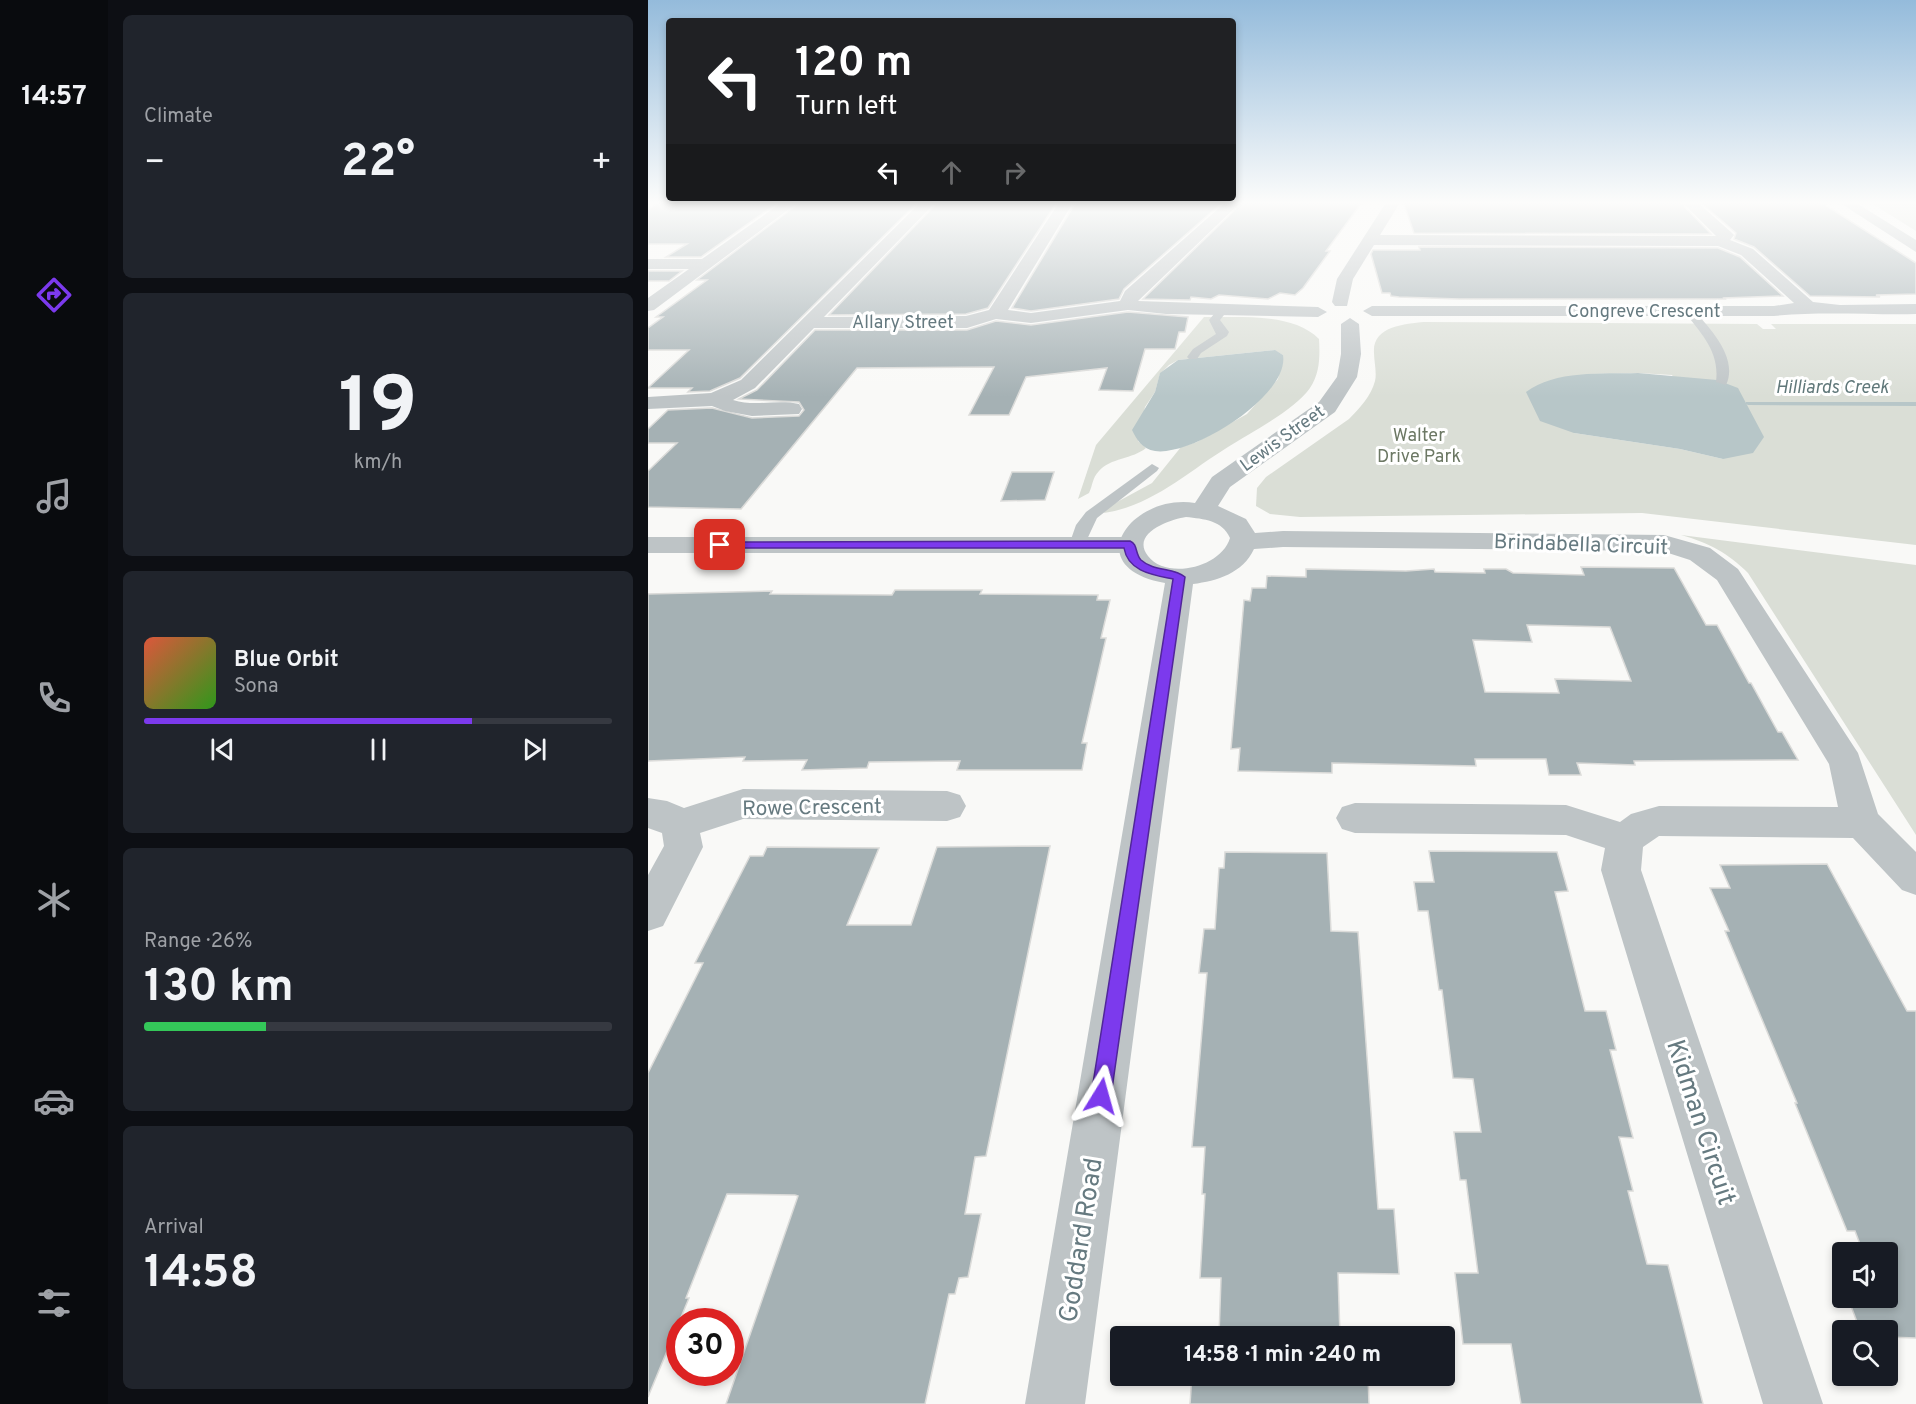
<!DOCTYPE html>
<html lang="en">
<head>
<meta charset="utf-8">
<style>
  body { margin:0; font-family:Overpass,sans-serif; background:#20242c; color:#f1f3f6; height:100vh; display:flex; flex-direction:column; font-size:22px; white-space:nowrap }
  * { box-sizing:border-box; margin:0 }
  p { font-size:20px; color:#9ea1a6 }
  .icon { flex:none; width:33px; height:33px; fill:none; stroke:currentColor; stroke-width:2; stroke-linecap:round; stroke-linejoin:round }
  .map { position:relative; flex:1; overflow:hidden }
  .panel { display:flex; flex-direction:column; gap:15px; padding:15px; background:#0d0f14; width:540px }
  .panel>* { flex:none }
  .top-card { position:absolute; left:18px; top:18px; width:570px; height:183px; border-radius:6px; box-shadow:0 3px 9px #0003; background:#202124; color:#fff; overflow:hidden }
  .buttons { position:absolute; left:1184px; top:1242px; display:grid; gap:12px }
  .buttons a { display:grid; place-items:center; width:66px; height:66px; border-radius:6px; background:#171b24; box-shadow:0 3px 9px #0003; font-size:30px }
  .speed { position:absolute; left:18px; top:1308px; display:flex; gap:12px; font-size:30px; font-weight:700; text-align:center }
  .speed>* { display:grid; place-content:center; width:78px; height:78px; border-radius:50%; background:#171b24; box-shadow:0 3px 9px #0003; line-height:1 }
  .speed .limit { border:9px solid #d22; background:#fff; color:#111 }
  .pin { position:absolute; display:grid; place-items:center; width:51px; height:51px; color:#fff; margin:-26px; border-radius:12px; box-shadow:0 3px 9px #0006 }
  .me { position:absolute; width:66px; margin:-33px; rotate:8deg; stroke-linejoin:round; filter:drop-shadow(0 0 4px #0008) }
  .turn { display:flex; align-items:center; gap:21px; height:126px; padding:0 30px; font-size:27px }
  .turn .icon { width:78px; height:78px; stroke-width:2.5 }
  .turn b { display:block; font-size:42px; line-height:51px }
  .lanes { display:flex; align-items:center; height:57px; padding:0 30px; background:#0003; justify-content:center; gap:30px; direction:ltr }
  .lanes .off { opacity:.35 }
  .big { font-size:45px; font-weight:700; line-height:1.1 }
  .panel .card { flex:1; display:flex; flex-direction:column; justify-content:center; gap:9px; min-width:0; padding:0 21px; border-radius:9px; background:#20242c }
  .panel .dial { align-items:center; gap:0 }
  .dial b { font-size:78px; line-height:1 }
  .song { display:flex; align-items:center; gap:18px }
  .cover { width:72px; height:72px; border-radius:9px; background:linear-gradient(135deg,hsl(10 70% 55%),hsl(110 70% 35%)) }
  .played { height:6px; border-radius:3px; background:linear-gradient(90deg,#7c3aed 70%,#363941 70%) }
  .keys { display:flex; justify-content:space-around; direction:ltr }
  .heat { display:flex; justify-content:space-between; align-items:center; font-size:33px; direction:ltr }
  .charge { height:9px; border-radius:4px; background:linear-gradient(90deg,#34c759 26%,#363941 0) }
  .trip { position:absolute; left:462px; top:1326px; width:345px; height:60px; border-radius:6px; background:#171b24; box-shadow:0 3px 9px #0003; font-weight:700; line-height:60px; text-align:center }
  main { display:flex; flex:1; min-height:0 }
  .dock { display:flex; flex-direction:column; width:108px; justify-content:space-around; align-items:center; background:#090b0e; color:#9ea1a6 }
  .dock .icon { width:42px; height:42px }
  .dock .on { color:#7c3aed }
  .dock b { font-size:27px; color:#f1f3f6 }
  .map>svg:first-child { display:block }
  .green { fill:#daded6; fill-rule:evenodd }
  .water { fill:#b7c6c8 }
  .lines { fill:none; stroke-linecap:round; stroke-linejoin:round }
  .stream { fill:#b7c6c8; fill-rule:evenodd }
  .building { fill:#a5b1b4; stroke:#dbdbd9; stroke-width:1.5; fill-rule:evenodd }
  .service { fill:#bec4c6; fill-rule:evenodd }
  .minor { fill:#bec4c6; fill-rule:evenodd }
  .tertiary { fill:#bec4c6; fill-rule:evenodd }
  .route { fill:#7c3aed; stroke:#51269a; stroke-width:1.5 }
  .labels { text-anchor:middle; stroke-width:6; stroke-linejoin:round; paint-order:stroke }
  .far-street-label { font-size:18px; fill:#667a80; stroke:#fff }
  .far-water-label { font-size:18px; font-style:italic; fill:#60787a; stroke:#fff }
  .far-park-label { font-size:18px; fill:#6c7864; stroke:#fff }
  .street-label { font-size:21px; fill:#667a80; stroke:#fff }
  .near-street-label { font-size:26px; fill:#667a80; stroke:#fff }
</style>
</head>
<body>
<main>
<nav class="dock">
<b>14:57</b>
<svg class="icon on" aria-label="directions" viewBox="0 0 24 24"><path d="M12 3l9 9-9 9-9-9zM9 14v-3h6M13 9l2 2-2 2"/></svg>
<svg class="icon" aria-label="music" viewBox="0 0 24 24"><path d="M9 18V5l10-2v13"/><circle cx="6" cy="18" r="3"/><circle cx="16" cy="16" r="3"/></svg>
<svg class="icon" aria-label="phone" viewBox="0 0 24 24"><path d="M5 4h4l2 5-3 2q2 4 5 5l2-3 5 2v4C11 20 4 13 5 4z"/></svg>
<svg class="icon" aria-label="climate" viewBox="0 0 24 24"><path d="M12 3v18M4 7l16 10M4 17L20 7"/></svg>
<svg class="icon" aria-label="car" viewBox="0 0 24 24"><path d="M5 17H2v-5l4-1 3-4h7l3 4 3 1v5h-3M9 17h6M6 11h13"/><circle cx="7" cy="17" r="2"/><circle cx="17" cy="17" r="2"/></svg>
<svg class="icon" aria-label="filters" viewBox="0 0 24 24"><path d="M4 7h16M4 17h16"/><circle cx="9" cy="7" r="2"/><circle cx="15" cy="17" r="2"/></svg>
</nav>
<section class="panel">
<div class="card"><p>Climate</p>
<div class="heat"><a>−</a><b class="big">22°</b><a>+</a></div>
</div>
<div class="card dial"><b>19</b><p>km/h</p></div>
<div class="card">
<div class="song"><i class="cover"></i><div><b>Blue Orbit</b><p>Sona</p></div></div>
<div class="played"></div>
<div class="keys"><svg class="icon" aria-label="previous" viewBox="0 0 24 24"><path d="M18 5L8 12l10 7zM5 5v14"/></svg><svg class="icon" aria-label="pause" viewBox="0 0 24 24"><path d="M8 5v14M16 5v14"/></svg><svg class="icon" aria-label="next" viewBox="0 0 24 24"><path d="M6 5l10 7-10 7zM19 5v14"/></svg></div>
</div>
<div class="card"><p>Range · 26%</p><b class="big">130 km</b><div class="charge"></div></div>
<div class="card"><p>Arrival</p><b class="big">14:58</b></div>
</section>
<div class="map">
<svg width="1268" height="1404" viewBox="0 0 1268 1404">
  <rect width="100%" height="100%" fill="#f9f9f7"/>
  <path class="green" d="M 1220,201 L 1268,201 L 1268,231 Z
    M 556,317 C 591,318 644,312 671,339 C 672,356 672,373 662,388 C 647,410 603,432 580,447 C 541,471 504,506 456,513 L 458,508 L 504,483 L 533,447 L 549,442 L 599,414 L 630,379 L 635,355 L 626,350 L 530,360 L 521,365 L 512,374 L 507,392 L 497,407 L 490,441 L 498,448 C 485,459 462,458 451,471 C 444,478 445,485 441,493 L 430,499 L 448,445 Z
    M 776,322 L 1109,324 L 1115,329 L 1128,329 L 1123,324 L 1268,324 L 1268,545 L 994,513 L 652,517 L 622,514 L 608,506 L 609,488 L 618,477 L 701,419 C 712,408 723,396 727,381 C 729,373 726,361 726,353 C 724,326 757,324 776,322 ZM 990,373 L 1024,375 L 1075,459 L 1032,449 L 926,433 L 943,374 Z
    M 1033,535 L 1268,565 L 1268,835 L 1100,573 C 1080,553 1061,543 1033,535 Z"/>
  <path class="water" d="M 627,350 L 635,355 C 642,396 543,457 507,451 C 494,449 489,440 484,430 L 507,392 L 512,373 L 530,360 Z
    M 990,373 L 1069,380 L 1090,388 L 1116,437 L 1105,453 L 1075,459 L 1032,449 L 926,433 L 892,421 L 878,392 C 907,370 954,374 990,373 Z"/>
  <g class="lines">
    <path class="stream" d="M 1098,402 L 1268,402 L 1268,406 L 1100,405 L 1098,404 Z"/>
  </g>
  <path class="building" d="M 13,201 L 132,201 L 53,257 L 18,257 L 39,244 L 0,244 L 0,209 Z
    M 154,201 L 271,201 L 92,378 L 62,391 L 40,392 L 44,388 L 0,388 L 41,350 L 0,350 L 0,328 L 15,317 L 8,317 L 59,280 L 49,280 Z
    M 291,201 L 409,202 L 340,308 L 318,314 L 181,315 Z
    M 521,201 L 576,201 L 476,289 L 471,299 L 383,311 L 364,308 L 428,202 Z
    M 596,201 L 715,201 L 678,251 L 682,251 L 655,288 L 647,295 L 632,293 L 620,299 L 571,295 L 563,299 L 543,297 L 542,300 L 495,299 Z
    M 755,201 L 1031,201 L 1063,234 L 766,233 Z
    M 1051,201 L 1171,201 L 1268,263 L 1268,294 L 1228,295 L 1232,297 L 1162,296 L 1106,247 L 1086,239 L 1088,233 Z
    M 771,247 L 1070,248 L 1092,257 L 1135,296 L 1076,298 L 1077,299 L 811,299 L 751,297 L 743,296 L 742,293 L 734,293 L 723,254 L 725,250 L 772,250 Z
    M 0,271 L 34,271 L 21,281 L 0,281 Z
    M 480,312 L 540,317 L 537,332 L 531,332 L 527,349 L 497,349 L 485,391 L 451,390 L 459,368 L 378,377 L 361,415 L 321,415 L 346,367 L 209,368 L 93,509 L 0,507 L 0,471 L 29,443 L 0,443 L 0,429 L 20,410 L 64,408 L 104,418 L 151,416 L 156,410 L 151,402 L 91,399 L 109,390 L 167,330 L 319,330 L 348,321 L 383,325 Z
    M 364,472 L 406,472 L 397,500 L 353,501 Z
    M 933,567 L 1026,568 L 1058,625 L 1069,625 L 1101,683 L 1103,683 L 1130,732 L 1134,732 L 1150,760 L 986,761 L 987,765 L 929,763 L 933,775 L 901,775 L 898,759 L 827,759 L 828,766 L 684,763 L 684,773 L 590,771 L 592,748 L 583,749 L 596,600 L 602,601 L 604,588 L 618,588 L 619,576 L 658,577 L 658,569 L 758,571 L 786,569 L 787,572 L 837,573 L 836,569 L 858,569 L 865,573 L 936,575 ZM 879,625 L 962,627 L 983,681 L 907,679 L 911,693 L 837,692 L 825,640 L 884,642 Z
    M 247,590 L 334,590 L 332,594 L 450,595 L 449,600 L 462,600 L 453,638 L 458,638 L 434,743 L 439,743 L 434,770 L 309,770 L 312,761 L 221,762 L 219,768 L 154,770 L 159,760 L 95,761 L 97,757 L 0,761 L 0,594 L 124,591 L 122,594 L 244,595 Z
    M 402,846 L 338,1156 L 327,1157 L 317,1214 L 333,1214 L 320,1277 L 311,1278 L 307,1294 L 301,1294 L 277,1404 L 78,1404 L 150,1196 L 147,1195 L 79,1194 L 38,1298 L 41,1298 L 0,1397 L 0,1073 L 55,963 L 47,963 L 102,856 L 115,856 L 119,847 L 231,848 L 199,925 L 263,925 L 289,847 Z
    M 781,851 L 909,852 L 920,891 L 907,892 L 937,1011 L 958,1011 L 968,1050 L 962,1050 L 985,1138 L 971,1137 L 985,1191 L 980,1191 L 999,1264 L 1020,1265 L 1055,1404 L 873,1404 L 863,1344 L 815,1344 L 807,1273 L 830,1273 L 818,1180 L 812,1180 L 806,1132 L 833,1132 L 825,1079 L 805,1078 L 794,990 L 791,990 L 780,911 L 770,911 L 766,882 L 786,882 Z
    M 577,852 L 679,853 L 683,931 L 710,932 L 730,1209 L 746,1209 L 751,1274 L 690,1273 L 692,1336 L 571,1336 L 573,1278 L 552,1278 L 557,1194 L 554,1194 L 557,1147 L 544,1147 L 559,973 L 551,973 L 556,929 L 567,929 L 571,868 L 576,868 Z
    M 1179,864 L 1259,1011 L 1268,1011 L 1268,1338 L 1239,1337 L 1239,1330 L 1212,1330 L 1200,1298 L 1239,1298 L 1239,1252 L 1215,1252 L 1207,1231 L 1199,1231 L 1147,1103 L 1149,1103 L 1077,931 L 1081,931 L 1062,888 L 1082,888 L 1072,865 Z
    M 544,1376 L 720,1376 L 721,1404 L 542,1404 Z"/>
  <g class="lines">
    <path class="service" d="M 571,308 L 580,310 L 572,320 L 581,332 L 579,336 L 553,353 L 549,359 L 541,359 L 539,357 L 545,349 L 568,334 L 561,320 Z
      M 1037,309 L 1045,309 C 1061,328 1091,357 1078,385 L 1068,382 C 1072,351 1053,334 1036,311 Z
      M 504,464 L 511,468 L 509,471 L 449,518 L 435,548 L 423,548 L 421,545 L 428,525 L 438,512 Z"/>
    <path class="minor" d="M 136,201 L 152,201 L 6,310 L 0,311 L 0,298 L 41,269 L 0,269 L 0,259 L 54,259 Z
      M 274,201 L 289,201 L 176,317 L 318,316 L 341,310 L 412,201 L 426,201 L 360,310 L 383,313 L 472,301 L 477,291 L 579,201 L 594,201 L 490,301 L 670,307 L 679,312 L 670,317 L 518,314 L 480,310 L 383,323 L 348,319 L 319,328 L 166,328 L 107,388 L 85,400 C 107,407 129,399 151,404 L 154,409 L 151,414 L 104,416 L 77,411 L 64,406 L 0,409 L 0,397 L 63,393 L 93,380 Z
      M 739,201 L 753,201 L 732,235 L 1068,236 L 1033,201 L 1048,201 L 1083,232 L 1086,235 L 1082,240 L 1105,249 L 1165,302 L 1192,305 L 1268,304 L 1268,314 C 1221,315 1173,311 1126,316 L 724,316 L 715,311 L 724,306 L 1126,306 L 1146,303 L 1093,255 L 1070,246 L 726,245 L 705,279 L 699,306 L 687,306 L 684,302 L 689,279 Z
      M 1189,201 L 1205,201 L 1268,240 L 1268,252 Z
      M 702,318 L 711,324 L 713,354 L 709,377 L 687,412 L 582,487 L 570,506 L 598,519 L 607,533 L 635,531 L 1016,535 L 1062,548 L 1090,569 L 1210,753 L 1230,814 L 1268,852 L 1268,895 L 1254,890 L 1205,838 L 1011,836 L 995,847 L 993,870 L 1175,1404 L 1115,1404 L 953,870 L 957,848 L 918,835 L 707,833 L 694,829 L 688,818 L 694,807 L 707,803 L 918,805 L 972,822 L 983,814 L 1011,806 L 1190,807 L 1181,764 L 1069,580 L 1042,560 L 1014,551 L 635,547 L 606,549 C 595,573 569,581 545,584 L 437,1404 L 377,1404 L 517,583 C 429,567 484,493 547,503 L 564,477 L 671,402 L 689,377 L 693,354 L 693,324 ZM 538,517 C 556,519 574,520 582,538 C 573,568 518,580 500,556 C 482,533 523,519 538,517 Z
      M 95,789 L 299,791 L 312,795 L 318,806 L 312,817 L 299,821 L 95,819 L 52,833 L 55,847 L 15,926 L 0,931 L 0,875 L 16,846 L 14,833 L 0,828 L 0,798 L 19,801 L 36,808 Z"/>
    <path class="tertiary" d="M 0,537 L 482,537 L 492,539 L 495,545 L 492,551 L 482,553 L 0,553 Z"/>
  </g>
  <linearGradient id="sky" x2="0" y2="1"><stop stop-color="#94bbdb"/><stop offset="0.51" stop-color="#fcfcfb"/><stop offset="1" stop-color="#fcfcfb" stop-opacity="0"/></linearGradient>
  <rect width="1268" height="397" fill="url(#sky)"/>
  <path class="route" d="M 482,541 C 490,544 487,554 493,560 C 506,572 526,567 537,577 L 463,1096 L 460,1104 L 453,1106 L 446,1104 L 443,1096 L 525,579 C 506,575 480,572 476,548 L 72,548 L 66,545 L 72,542 Z"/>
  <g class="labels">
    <g class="far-street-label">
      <text x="996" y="317">Congreve Crescent</text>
      <text x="255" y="328">Allary Street</text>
      <text transform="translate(634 438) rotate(-36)" y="6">Lewis Street</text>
    </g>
    <g class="far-water-label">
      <text x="1184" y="393">Hilliards Creek</text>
    </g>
    <g class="far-park-label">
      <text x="771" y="441">Walter<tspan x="771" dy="21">Drive Park</tspan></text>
    </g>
    <g class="street-label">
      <text transform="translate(933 544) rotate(2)" y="7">Brindabella Circuit</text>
      <text transform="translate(164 807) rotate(-1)" y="7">Rowe Crescent</text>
    </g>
    <g class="near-street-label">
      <text transform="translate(1054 1122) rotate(72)" y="9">Kidman Circuit</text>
      <text transform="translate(432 1240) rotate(-81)" y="9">Goddard Road</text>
    </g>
  </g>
</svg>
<div class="buttons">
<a><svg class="icon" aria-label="sound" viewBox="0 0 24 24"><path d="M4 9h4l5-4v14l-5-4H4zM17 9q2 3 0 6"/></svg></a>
<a><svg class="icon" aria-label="search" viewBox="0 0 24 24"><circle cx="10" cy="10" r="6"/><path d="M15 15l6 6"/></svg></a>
</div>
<div class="speed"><div class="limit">30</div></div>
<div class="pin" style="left:72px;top:545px;background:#d93025"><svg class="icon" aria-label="arrive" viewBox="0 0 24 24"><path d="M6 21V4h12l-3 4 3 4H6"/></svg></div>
<svg class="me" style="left:453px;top:1096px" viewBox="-20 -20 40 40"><path d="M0-17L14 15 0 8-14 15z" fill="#7c3aed" stroke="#fff" stroke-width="4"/></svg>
<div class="trip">14:58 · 1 min · 240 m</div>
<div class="top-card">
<div class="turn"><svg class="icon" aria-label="left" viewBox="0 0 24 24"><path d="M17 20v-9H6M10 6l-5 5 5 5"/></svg><div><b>120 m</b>Turn left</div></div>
<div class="lanes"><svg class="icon" aria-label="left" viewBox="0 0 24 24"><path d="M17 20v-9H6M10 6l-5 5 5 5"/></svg><svg class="icon off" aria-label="ahead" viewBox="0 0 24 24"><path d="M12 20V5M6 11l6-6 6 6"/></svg><svg class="icon off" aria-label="right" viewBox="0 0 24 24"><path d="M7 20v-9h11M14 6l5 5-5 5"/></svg></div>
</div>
</div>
</main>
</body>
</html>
